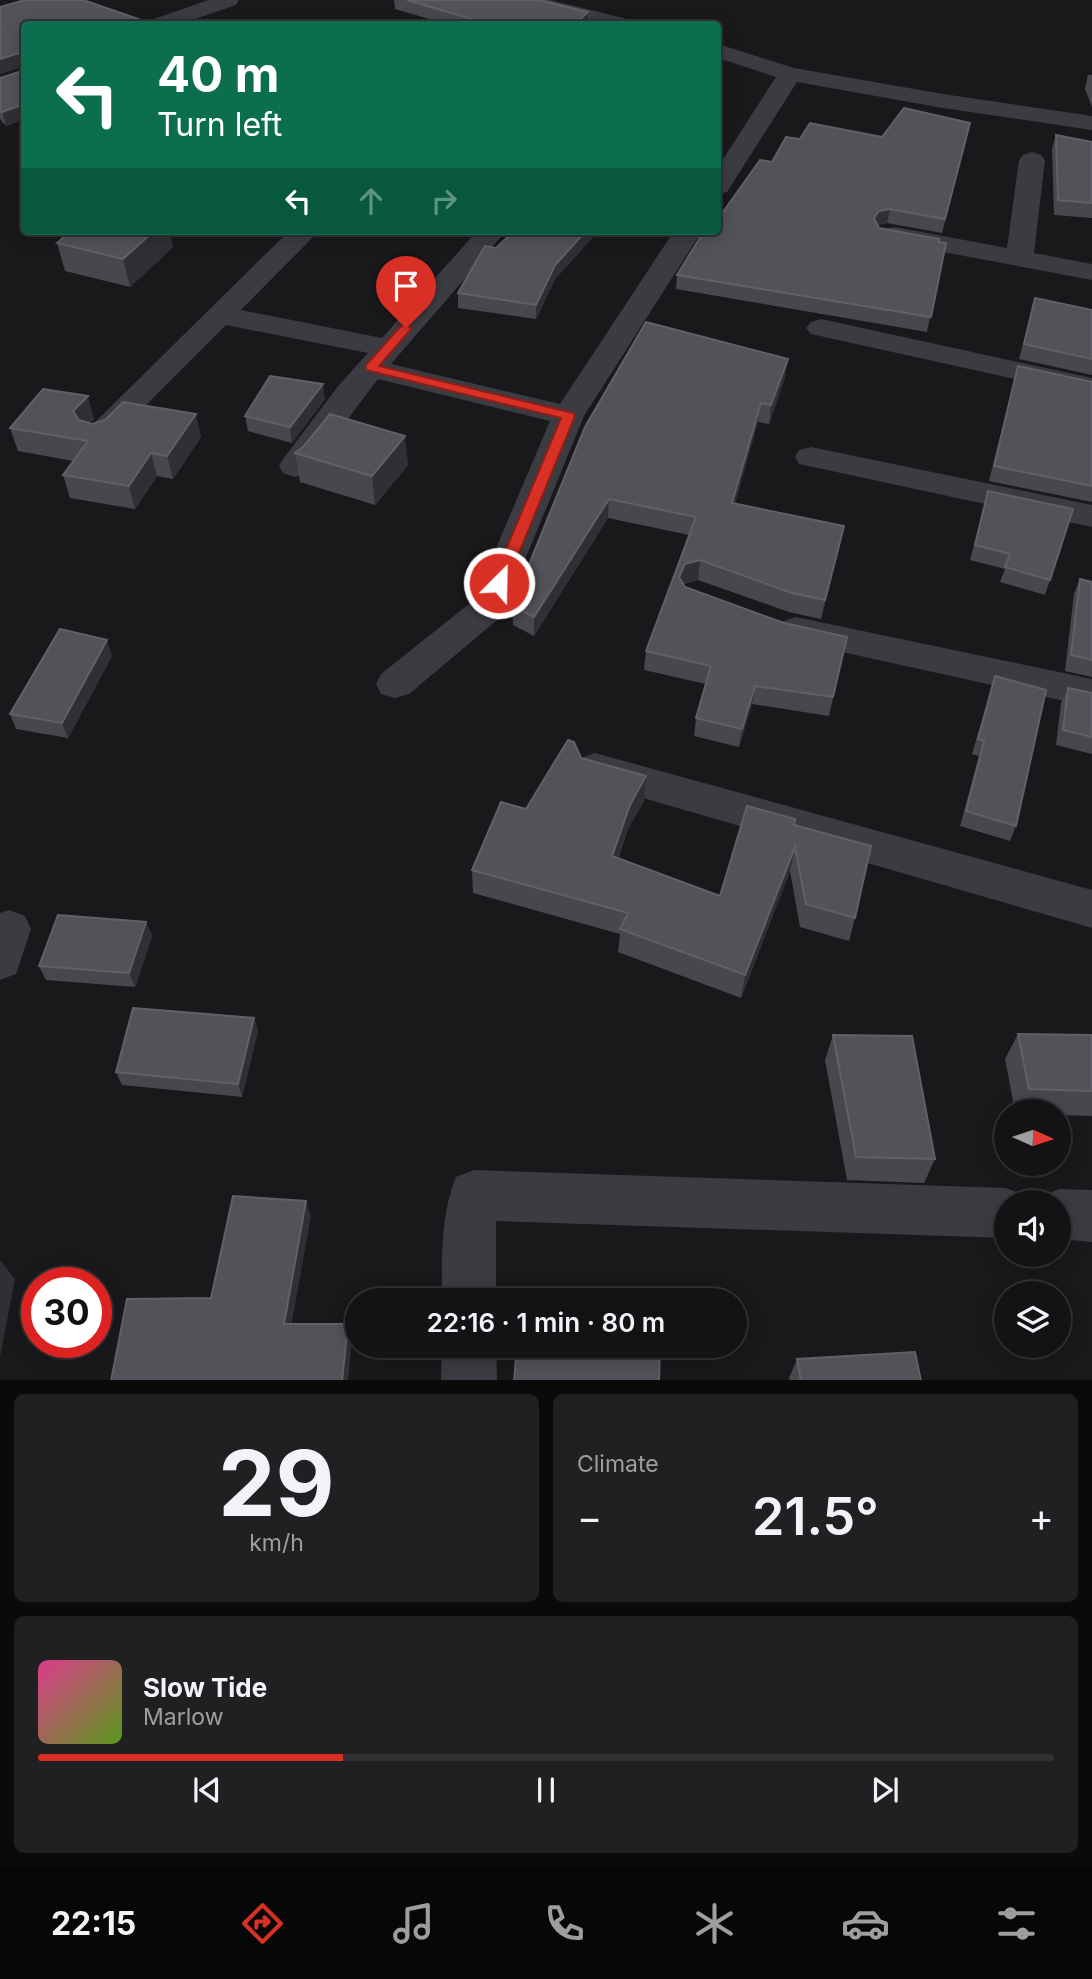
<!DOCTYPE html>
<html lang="en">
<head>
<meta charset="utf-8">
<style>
  body { margin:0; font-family:Inter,sans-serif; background:#202022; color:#f1f3f6; height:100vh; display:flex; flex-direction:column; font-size:26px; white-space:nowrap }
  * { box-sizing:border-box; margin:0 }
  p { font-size:23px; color:#9d9ea0 }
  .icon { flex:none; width:38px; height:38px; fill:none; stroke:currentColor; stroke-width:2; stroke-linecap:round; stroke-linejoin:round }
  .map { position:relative; height:1380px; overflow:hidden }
  .sheet { display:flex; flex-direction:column; gap:14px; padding:14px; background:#0a0a0b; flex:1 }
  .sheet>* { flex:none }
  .top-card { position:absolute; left:21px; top:21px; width:700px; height:214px; border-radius:7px; box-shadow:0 4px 18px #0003,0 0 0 2px #323234; background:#0b6e4f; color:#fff; overflow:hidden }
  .needle { width:46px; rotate:93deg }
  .buttons { position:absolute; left:994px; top:1099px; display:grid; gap:14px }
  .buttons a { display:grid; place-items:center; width:77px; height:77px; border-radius:50%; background:#131214; box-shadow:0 4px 18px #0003,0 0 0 2px #323234; font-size:35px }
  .speed { position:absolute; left:21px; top:1267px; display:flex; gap:14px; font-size:35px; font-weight:700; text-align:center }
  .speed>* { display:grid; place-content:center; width:91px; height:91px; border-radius:50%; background:#131214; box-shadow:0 4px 18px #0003,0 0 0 2px #323234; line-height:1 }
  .speed .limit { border:10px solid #d22; background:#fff; color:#111 }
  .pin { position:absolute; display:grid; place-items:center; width:60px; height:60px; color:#fff; margin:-72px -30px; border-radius:50% 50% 50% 0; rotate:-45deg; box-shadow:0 0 7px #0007 }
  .pin .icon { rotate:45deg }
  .me { position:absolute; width:77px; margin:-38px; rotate:23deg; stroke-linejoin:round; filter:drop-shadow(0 0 5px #0008) }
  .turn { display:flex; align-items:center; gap:24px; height:147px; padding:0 21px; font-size:32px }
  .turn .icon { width:91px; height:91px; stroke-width:2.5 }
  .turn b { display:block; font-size:49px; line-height:60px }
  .lanes { display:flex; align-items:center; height:66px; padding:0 21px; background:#0003; justify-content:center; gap:35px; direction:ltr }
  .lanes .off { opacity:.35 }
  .big { font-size:52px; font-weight:600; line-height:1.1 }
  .sheet .widget { flex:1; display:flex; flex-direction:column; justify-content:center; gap:10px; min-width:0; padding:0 24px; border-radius:10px; background:#202022 }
  .sheet .dial { align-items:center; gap:0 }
  .dial b { font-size:91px; line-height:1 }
  .song { display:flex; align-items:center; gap:21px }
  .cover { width:84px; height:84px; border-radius:10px; background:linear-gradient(135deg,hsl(330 70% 55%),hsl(90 70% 35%)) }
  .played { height:7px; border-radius:4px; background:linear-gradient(90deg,#d93025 30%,#323234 30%) }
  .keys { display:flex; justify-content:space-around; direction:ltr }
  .heat { display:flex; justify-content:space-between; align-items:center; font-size:38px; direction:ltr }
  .sheet .tiles { flex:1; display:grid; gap:14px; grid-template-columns:1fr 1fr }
  .widget:last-child { grid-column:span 2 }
  .trip { position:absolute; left:345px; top:1288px; width:402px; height:70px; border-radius:35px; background:#131214; box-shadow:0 4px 18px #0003,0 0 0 2px #323234; font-weight:600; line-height:70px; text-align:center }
  .tab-bar { display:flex; height:112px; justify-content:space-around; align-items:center; background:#080708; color:#9d9ea0 }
  .tab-bar .icon { width:49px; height:49px }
  .tab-bar .selected { color:#d93025 }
  .tab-bar b { font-size:32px; color:#f1f3f6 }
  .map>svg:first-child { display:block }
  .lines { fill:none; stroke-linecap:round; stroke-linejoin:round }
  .street { fill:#3b3b42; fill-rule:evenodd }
  .wall { fill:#47484d }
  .shaded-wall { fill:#303034 }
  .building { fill:#525259; stroke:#606068; stroke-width:2 }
  .route { fill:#d93025; stroke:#8d1f18; stroke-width:2 }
</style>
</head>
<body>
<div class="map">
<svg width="1092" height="1381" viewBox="0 0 1092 1381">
  <rect width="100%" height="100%" fill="#19181b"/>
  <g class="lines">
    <path class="street" d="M 208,0 L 239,0 L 236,5 L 181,24 L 151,24 L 154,19 Z
      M 513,0 L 550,0 L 627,19 L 630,24 L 595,24 L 516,5 Z
      M 718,44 L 794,68 L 943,94 L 1092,116 L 1092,130 L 943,108 L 797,82 L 727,192 L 718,194 L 718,167 L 776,77 L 718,58 Z
      M 1032,152 L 1041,155 L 1045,160 L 1034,253 L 1092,264 L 1092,280 L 895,243 L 885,241 L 881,235 L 885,229 L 895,227 L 1007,248 L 1019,160 L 1023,155 Z
      M 289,231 L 319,231 L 241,310 L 382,338 L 477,231 L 506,231 L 391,364 L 560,404 L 674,231 L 702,231 L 584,416 L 502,616 L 409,694 L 395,698 L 381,694 L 376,684 L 381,674 L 474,600 L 550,421 L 378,379 L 307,473 L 295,477 L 283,473 L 279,466 L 283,459 L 339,385 L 368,353 L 226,325 L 110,441 L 99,444 L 88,441 L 83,434 Z
      M 821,319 L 1092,378 L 1092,396 L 811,334 L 806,328 L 811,322 Z
      M 811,447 L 1092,505 L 1092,527 L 799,464 L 795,457 L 799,450 Z
      M 796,617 L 1092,679 L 1092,707 L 783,639 L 777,630 L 783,621 Z
      M 595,753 L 1092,890 L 1092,928 L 581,780 L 575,769 L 581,758 Z
      M 9,910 L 25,916 L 31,929 L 16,974 L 0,980 L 0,913 Z
      M 474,1170 L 1006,1188 L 1024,1195 L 1027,1202 L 1006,1202 L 1006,1238 L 496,1221 L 496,1300 L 442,1300 C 442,1259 440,1216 456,1177 Z
      M 1059,1189 L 1092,1190 L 1092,1242 L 1059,1239 L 1059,1202 L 1038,1202 L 1041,1196 Z
      M 442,1346 L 496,1346 L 497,1381 L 441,1381 Z"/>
  </g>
  <path class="wall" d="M 394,0 L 539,0 L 588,24 L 446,24 L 395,9 Z
    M 24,24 L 24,119 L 6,126 L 0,119 L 0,78 L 22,71 L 22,67 L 0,74 Z
    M 1088,75 L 1092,75 L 1092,107 L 1085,89 Z
    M 1056,135 L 1092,142 L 1092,218 L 1054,215 L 1052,149 Z
    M 882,137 L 967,137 L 942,233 L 887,223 L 878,225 L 879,228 L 946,243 L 927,332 L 676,289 L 677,275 L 718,231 L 772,162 L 800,139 Z
    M 514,231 L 594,231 L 593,237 L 555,279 L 536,319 L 458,308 L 458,293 L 496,248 Z
    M 57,243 L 173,247 L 130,287 L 65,271 Z
    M 1035,298 L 1092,310 L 1092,375 L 1019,359 Z
    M 1018,366 L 1092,382 L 1092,502 L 989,481 Z
    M 785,378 L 769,424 L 758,422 L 735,503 L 840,545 L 821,619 L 789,612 L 698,580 L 683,584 L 685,587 L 784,623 L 847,637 L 829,716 L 752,704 L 739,747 L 694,736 L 696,718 L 706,684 L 644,670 L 646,651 L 689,535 L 608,518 L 534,636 L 513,625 L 512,606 L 585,427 Z
    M 325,399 L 292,443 L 248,431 L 245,416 Z
    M 94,419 L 90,423 L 201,437 L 173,479 L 157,476 L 135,509 L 70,498 L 63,475 L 73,461 L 18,451 L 10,428 Z
    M 295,453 L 408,465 L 375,505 L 300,482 Z
    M 988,491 L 1050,580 L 1045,595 L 1000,582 L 1005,569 L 970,560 Z
    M 1080,579 L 1092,582 L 1092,677 L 1065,671 L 1074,594 Z
    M 112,656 L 68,738 L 16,729 L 10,714 Z
    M 995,676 L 1016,826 L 1010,841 L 960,826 L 979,756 L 972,754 Z
    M 1068,688 L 1092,693 L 1092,754 L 1056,745 L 1061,703 Z
    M 581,758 L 644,801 L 628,829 L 618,859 L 720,896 L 794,825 L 855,918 L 849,941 L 800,927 L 790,871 L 741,998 L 618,952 L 620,934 L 473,893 L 472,870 L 526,809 Z
    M 146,922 L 152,936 L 135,987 L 46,980 L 39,966 Z
    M 254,1018 L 258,1031 L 242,1097 L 122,1085 L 116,1072 Z
    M 1018,1034 L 1092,1035 L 1092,1116 L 1059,1115 L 1059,1111 L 1015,1111 L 1005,1059 Z
    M 833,1035 L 935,1159 L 924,1183 L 847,1180 L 825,1060 Z
    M 797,1359 L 921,1381 L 790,1381 L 789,1378 Z"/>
  <path class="shaded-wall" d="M 588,12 L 588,24 L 575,24 Z
    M 22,52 L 24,66 L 0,74 L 0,59 Z
    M 24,104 L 24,119 L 6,126 L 2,112 Z
    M 890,209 L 887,223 L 876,225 L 874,218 L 879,211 Z
    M 154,231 L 170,231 L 173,247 L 130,287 L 123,259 Z
    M 586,231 L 594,231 L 593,237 L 555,279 L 536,319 L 536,305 L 555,265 Z
    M 788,359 L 785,378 L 769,424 L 771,405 Z
    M 323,384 L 325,399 L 292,443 L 290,427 Z
    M 88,396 L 94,419 L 80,434 L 73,411 Z
    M 761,403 L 758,422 L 730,522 L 732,503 Z
    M 196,414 L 201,437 L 173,479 L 167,456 Z
    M 405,436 L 408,465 L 375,505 L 372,476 Z
    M 151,453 L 157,476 L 135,509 L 129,486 Z
    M 609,499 L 608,518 L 534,636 L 534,617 Z
    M 844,526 L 840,545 L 821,619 L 825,600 Z
    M 700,560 L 698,580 L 683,583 L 677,596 L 679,577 L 685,564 Z
    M 107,640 L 112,656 L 68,738 L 62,723 Z
    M 755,686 L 752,704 L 739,747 L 742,729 Z
    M 646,776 L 644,801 L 628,829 L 610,880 L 612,856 L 630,805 Z
    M 795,847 L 790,871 L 741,998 L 745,975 Z
    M 146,922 L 152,936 L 135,987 L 129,973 Z
    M 254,1018 L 258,1031 L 242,1097 L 238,1084 Z
    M 306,1201 L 311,1217 L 289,1338 L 284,1324 Z
    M 0,1260 L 15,1279 L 0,1357 Z
    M 348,1324 L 352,1338 L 348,1381 L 342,1381 Z"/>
  <path class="building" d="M 25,0 L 83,0 L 153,24 L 24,24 L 24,104 L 2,112 L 0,110 L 0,78 L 22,71 L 22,52 L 0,59 L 0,7 Z
    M 407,0 L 539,0 L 588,12 L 575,24 L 489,24 Z
    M 904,108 L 970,123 L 945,219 L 890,209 L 879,211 L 874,218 L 879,228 L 939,239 L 939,242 L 946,243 L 931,317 L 677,275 L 704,231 L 718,231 L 718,219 L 760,160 L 772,162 L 786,137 L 800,139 L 810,123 L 882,137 Z
    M 1056,135 L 1092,142 L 1092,203 L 1058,200 Z
    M 71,231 L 154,231 L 123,259 L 57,243 Z
    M 514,231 L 586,231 L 555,265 L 536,305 L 458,293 L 485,246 L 496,248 Z
    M 1035,298 L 1092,310 L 1092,359 L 1024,344 Z
    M 646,322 L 788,359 L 771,405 L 761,403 L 732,503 L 844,526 L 825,600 L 792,593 L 700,560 L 685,564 L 679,577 L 685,587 L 784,623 L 847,637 L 833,697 L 755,686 L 742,729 L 696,718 L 711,666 L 646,651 L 696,517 L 609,499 L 534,617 L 512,606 L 585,427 Z
    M 1018,366 L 1092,382 L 1092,486 L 994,466 Z
    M 270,376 L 323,384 L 290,427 L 245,416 Z
    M 43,389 L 88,396 L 73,411 L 79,420 L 92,424 L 105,420 L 123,402 L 196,414 L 167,456 L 151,453 L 129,486 L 63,475 L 88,441 L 10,428 Z
    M 330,414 L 405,436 L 372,476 L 295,453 L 304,446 Z
    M 988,491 L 1073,509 L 1050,580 L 1005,567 L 1010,554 L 975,545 Z
    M 1080,579 L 1092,582 L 1092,660 L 1071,655 Z
    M 60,629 L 107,640 L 62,723 L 10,714 Z
    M 995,676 L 1046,690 L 1016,826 L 966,811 L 984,741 L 978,739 Z
    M 1068,688 L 1092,693 L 1092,737 L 1063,730 Z
    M 568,740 L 574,742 L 581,758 L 646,776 L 630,805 L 612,856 L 720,896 L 747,806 L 795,819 L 794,825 L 871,846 L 855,918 L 806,904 L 795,847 L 745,975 L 620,929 L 628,913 L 472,870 L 501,802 L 526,809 Z
    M 58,915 L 146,922 L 129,973 L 39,966 Z
    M 133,1008 L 254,1018 L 238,1084 L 116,1072 Z
    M 1018,1034 L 1092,1035 L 1092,1091 L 1029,1089 Z
    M 833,1035 L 912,1036 L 935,1159 L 856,1157 Z
    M 233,1196 L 306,1201 L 284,1324 L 348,1324 L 342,1381 L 111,1381 L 127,1299 L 211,1298 Z
    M 517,1346 L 641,1346 L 660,1347 L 659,1381 L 514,1381 Z
    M 915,1352 L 921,1381 L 801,1381 L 797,1359 Z"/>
  <path class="route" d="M 406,325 L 412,328 L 379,366 L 573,413 L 575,416 L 505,587 L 499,588 L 492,583 L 561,418 L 366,370 L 366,365 L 401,326 Z"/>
</svg>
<div class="buttons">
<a><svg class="needle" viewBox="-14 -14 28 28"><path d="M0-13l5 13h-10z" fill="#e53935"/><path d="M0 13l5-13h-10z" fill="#9d9ea0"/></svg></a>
<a><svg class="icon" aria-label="sound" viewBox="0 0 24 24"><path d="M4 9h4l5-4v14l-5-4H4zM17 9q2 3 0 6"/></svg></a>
<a><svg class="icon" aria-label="layers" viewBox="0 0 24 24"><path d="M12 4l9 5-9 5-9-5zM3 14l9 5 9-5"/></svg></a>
</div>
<div class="speed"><div class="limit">30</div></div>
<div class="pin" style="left:406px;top:328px;background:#d93025"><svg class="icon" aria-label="arrive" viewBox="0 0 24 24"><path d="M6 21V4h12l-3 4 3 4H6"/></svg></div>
<svg class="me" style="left:499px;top:583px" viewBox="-20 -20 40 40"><circle r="17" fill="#d93025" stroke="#fff" stroke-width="3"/><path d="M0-11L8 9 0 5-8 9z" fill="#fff"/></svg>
<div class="trip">22:16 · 1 min · 80 m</div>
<div class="top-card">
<div class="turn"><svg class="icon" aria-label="left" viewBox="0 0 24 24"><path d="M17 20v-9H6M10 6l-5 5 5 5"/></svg><div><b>40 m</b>Turn left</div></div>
<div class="lanes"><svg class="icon" aria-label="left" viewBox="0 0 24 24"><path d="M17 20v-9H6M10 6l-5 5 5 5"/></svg><svg class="icon off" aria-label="ahead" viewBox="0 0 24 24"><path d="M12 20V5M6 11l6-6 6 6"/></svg><svg class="icon off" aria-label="right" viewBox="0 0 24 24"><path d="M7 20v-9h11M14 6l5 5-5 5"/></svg></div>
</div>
</div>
<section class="sheet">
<div class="tiles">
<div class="widget dial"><b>29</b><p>km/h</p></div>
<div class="widget"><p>Climate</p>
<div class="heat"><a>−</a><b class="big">21.5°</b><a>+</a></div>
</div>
<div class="widget">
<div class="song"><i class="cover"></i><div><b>Slow Tide</b><p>Marlow</p></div></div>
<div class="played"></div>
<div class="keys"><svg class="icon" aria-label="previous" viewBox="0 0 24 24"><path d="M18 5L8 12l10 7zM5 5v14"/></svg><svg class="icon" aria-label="pause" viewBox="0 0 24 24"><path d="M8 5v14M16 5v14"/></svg><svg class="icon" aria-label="next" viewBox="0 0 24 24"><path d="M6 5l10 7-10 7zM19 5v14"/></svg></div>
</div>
</div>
</section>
<nav class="tab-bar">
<b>22:15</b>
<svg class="icon selected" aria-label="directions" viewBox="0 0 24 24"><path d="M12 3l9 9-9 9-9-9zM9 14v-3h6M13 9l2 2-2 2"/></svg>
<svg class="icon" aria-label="music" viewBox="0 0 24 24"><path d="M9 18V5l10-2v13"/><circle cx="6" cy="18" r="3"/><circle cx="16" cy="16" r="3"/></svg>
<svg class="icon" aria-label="phone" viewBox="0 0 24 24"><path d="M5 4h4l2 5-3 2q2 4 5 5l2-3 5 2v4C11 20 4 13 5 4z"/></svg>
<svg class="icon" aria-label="climate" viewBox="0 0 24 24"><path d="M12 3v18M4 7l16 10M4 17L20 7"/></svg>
<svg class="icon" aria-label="car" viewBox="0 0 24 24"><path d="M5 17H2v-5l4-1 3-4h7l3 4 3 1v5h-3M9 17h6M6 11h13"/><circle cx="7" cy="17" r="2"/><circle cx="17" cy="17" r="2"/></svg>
<svg class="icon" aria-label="filters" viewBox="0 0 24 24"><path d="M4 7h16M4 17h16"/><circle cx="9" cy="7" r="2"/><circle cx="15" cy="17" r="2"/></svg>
</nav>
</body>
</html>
